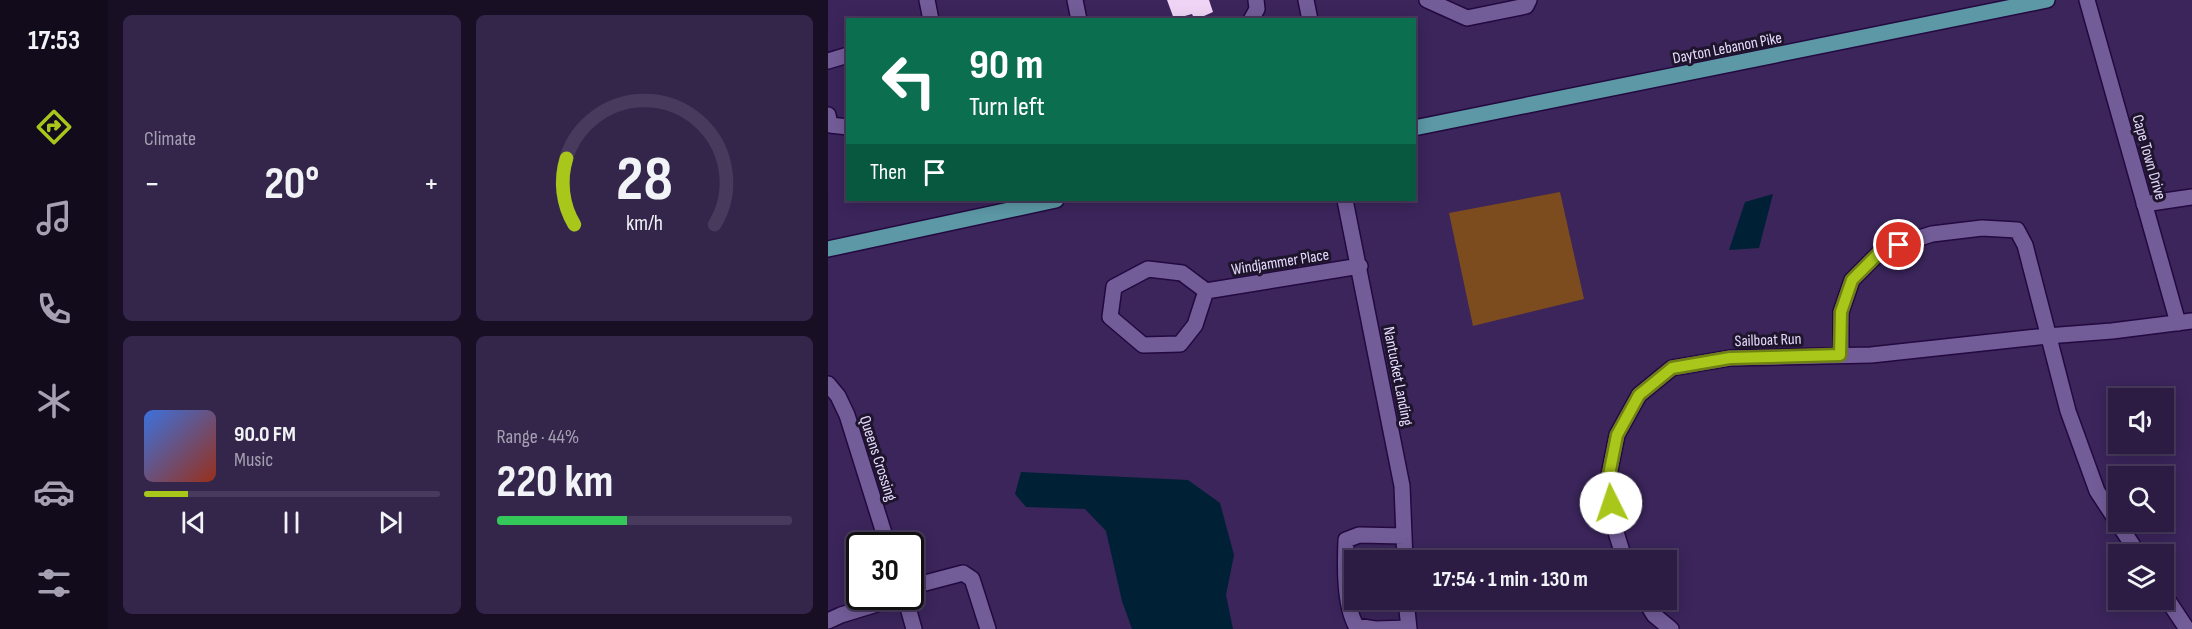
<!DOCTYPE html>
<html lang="en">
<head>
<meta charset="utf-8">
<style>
  body { margin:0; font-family:"Sofia Sans Condensed",sans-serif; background:#34254b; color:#f1f3f6; height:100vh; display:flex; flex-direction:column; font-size:22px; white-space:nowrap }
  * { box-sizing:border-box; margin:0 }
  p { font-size:20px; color:#a6a1b2 }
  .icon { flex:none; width:33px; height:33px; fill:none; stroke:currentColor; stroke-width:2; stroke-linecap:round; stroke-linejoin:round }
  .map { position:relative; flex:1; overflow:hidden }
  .side { display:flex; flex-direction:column; gap:15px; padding:15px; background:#180f25; width:720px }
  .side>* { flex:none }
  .hud { position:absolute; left:18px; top:18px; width:570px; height:183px; border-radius:0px; box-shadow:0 3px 15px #0003,0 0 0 2px #483a5d; background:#0b6e4f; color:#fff; overflow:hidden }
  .tools { position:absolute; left:1280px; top:388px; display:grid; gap:12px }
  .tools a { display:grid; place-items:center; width:66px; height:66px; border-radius:0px; background:#2c1c44; box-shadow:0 3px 15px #0003,0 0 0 2px #483a5d; font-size:30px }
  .speed { position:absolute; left:18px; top:532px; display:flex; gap:12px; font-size:30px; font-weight:700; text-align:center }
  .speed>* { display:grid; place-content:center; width:78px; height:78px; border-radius:50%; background:#2c1c44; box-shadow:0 3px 15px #0003,0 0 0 2px #483a5d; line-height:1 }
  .speed .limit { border:3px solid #111; border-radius:9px; background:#fff; color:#111 }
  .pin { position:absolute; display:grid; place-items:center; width:51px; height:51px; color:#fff; margin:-26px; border:3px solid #fff; border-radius:50%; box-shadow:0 2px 6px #0007 }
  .me { position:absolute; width:66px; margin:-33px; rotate:356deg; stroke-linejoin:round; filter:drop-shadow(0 0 4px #0008) }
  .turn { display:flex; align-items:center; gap:21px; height:126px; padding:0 24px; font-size:27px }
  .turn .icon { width:78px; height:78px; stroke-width:2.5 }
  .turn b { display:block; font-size:42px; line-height:51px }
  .then { display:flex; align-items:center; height:57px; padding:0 24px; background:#0003; gap:12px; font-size:22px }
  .big { font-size:45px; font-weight:700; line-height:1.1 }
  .side .widget { flex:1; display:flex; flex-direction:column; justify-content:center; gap:9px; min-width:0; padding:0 21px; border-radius:9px; background:#34254b }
  .side .dial { align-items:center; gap:0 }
  .dial svg { height:156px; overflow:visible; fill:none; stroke:#483a5d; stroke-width:7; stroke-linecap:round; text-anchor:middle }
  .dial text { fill:#f1f3f6; stroke:none }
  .song { display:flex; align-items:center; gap:18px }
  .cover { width:72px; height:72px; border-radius:9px; background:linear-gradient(135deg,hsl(220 70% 55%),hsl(10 70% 35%)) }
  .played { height:6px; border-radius:3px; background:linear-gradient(90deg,#a9c71b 15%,#483a5d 15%) }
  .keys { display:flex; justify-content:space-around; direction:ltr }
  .heat { display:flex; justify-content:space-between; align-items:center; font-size:33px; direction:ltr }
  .charge { height:9px; border-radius:4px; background:linear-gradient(90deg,#34c759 44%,#483a5d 0) }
  .side .tiles { flex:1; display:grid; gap:15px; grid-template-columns:repeat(2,1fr) }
  .trip { position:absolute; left:516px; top:550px; width:333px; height:60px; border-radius:0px; background:#2c1c44; box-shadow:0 3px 15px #0003,0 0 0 2px #483a5d; font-weight:700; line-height:60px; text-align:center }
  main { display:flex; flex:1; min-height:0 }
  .tabs { display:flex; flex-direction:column; width:108px; justify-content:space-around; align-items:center; background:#120b1b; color:#a6a1b2 }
  .tabs .icon { width:42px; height:42px }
  .tabs .active { color:#a9c71b }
  .tabs b { font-size:27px; color:#f1f3f6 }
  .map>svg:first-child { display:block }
  .green { fill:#7c4c1f }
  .water { fill:#002135 }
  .building { fill:#f0d4f6 }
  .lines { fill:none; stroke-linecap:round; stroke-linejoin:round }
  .minor-casing { stroke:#23093f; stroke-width:18 }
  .major-casing { stroke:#23093f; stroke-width:18 }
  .minor { stroke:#735d99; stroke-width:15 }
  .major { stroke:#5c98a5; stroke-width:15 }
  .route-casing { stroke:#6e8112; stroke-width:15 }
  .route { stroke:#a9c71b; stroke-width:10 }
  .labels { text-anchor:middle; stroke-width:6; stroke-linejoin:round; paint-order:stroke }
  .street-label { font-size:16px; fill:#e7dcfe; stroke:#1e152d }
</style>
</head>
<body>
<main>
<nav class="tabs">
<b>17:53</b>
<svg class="icon active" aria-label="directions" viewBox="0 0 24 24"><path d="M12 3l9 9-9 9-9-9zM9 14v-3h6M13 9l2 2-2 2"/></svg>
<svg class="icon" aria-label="music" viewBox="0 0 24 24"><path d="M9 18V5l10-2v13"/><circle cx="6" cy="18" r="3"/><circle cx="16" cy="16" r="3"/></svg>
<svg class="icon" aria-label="phone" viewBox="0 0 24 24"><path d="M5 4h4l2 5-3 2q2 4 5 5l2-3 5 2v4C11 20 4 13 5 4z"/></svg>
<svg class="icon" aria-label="climate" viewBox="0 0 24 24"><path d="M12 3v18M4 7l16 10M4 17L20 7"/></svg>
<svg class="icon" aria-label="car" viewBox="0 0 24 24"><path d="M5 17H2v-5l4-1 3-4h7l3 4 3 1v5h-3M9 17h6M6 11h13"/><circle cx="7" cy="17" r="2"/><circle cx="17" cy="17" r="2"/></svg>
<svg class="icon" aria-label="filters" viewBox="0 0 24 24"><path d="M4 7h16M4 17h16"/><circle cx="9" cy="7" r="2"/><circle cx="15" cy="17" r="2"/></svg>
</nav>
<section class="side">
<div class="tiles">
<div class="widget"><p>Climate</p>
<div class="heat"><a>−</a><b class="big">20°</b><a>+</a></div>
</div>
<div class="widget dial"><svg viewBox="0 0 100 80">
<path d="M14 69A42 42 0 1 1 86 69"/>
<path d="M14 69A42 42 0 0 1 10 35" stroke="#a9c71b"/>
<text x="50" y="56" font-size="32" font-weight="700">28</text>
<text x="50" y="72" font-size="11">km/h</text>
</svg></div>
<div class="widget">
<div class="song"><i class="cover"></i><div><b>90.0 FM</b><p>Music</p></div></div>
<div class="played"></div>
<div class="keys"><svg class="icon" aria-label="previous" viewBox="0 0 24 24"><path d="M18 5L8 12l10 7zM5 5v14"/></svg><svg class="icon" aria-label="pause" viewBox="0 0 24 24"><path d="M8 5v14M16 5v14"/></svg><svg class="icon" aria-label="next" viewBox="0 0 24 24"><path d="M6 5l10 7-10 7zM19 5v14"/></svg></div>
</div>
<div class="widget"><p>Range · 44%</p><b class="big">220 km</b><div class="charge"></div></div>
</div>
</section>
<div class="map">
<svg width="1364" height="629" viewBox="0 0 1364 629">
  <rect width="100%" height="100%" fill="#3b255b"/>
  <path class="green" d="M 732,192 L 756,299 L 645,326 L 621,213 Z"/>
  <path class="water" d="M 945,194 L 931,248 L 901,250 L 917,202 Z
    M 193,472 L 360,480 L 392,503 L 406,555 L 398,595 L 405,629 L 304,629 L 294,601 L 278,531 L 257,509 L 198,507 L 187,494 Z"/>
  <path class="building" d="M 339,0 L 381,0 L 385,12 L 367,20 L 364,14 L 346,19 Z"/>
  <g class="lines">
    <defs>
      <path id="minor" d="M 99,0 L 103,20
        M 247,0 L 251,20
        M 478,0 L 482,20
        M 599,0 L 639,18 L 698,6 L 701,0
        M 1259,0 L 1350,323
        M 423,20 L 429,9 L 428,0
        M 0,61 L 20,55
        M 0,115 L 2,125 L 20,127
        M 517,200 L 574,486 L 577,561
        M 1316,204 L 1364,197
        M 378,291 L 367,325 L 352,344 L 315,345 L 282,317 L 286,287 L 320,269 L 354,273 L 378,291 L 532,266
        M 1013,355 L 1013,312 L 1024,280 L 1054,250 L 1104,234 L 1154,228 L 1189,230 L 1197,245 L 1240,411 L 1269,491 L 1311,555
        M 0,384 L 10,396 L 19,415 L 60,546
        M 576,536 L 531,535 L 518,540 C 517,565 516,604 528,626 L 547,629 L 581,628
        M 797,561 L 786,526 L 780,480 L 789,435 L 811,395 L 844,368 L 902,358 L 1043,355 L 1219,336 L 1284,331 L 1364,321
        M 82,587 L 135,573 L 144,579 L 146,585 L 160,629
        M 1335,593 L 1359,629
        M 77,597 L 86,629
        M 578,600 L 581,629
        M 817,600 L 826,615 L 843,629
        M 0,621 L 13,615 L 72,597"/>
      <path id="major" d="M 586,128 L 1219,0
        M 0,249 L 228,200"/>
    </defs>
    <use href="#minor" class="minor-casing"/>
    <use href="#major" class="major-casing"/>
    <use href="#minor" class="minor"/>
    <use href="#major" class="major"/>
  </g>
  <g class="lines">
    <defs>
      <path id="route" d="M 783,503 L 780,480 L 789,435 L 811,395 L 844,368 L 902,358 L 1012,355 L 1013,312 L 1024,280 L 1054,250 L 1071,245"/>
    </defs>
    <use href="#route" class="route-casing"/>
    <use href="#route" class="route"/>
  </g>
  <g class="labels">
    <g class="street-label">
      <text transform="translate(899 47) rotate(-11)" y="6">Dayton Lebanon Pike</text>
      <text transform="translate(1322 157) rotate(74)" y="6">Cape Town Drive</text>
      <text transform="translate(452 261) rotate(-9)" y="6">Windjammer Place</text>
      <text transform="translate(940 339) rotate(-2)" y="6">Sailboat Run</text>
      <text transform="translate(571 376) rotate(79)" y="6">Nantucket Landing</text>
      <text transform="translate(51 458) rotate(72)" y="6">Queens Crossing</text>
    </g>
  </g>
</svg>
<div class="tools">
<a><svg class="icon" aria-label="sound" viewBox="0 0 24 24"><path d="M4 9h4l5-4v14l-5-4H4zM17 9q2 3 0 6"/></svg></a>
<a><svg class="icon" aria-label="search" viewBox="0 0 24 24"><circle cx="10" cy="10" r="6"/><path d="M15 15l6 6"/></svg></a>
<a><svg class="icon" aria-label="layers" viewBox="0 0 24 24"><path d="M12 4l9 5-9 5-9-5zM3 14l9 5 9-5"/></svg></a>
</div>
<div class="speed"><div class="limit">30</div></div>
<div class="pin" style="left:1071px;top:245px;background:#d93025"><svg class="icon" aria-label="arrive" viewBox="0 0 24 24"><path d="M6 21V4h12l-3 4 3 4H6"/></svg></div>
<svg class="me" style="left:783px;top:503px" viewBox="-20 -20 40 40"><circle r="19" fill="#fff"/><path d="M0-13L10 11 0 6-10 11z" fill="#a9c71b"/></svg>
<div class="trip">17:54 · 1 min · 130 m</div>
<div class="hud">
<div class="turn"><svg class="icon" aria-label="left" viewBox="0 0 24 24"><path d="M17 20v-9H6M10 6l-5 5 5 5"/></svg><div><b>90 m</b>Turn left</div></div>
<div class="then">Then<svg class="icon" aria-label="arrive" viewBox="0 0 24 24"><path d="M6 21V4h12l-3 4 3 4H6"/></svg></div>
</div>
</div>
</main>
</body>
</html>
